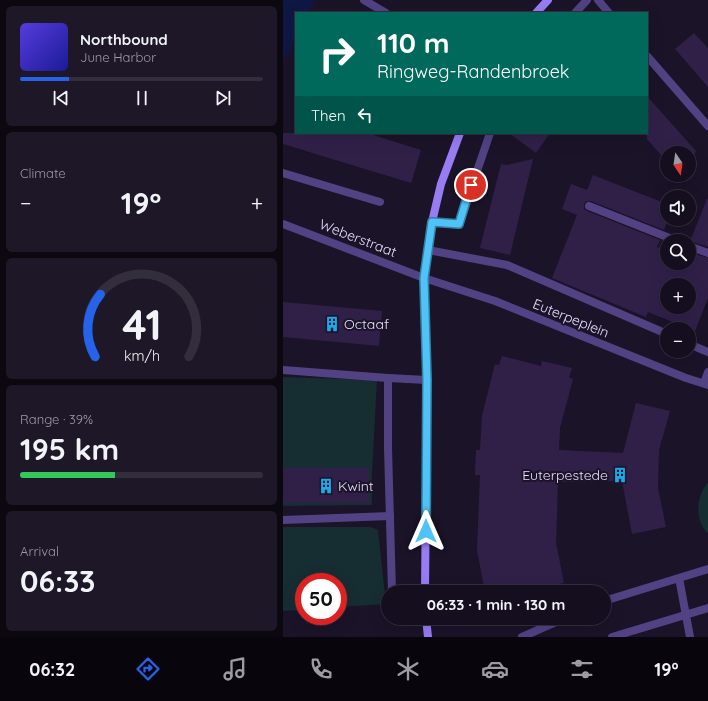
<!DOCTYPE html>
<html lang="en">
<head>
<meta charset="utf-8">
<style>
  body { margin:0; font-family:Quicksand,sans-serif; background:#1d1727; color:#f1f3f6; height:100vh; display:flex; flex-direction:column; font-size:15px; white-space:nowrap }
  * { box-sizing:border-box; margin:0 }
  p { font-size:13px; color:#9d9ca4 }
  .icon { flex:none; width:22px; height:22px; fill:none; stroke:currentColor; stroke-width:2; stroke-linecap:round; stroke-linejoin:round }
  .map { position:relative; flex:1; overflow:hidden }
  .drawer { display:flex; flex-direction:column; gap:6px; padding:6px; background:#0b0810; width:283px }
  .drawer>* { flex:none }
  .guide { position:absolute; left:12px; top:12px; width:353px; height:122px; border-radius:0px; box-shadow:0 4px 16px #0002,0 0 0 1px #332e3c; background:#00695c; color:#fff; overflow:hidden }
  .needle { width:26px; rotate:167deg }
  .fabs { position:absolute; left:377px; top:146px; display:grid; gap:8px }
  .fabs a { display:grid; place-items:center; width:36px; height:36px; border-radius:50%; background:#140e1e; box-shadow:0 4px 16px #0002,0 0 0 1px #332e3c; font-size:20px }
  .speed { position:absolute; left:12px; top:573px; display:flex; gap:8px; font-size:20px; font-weight:700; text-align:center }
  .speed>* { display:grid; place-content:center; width:52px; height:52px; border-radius:50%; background:#140e1e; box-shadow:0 4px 16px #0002,0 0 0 1px #332e3c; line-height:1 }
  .speed .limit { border:6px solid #d22; background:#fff; color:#111 }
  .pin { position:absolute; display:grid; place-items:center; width:34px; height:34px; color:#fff; margin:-17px; border:2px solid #fff; border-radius:50%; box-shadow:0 1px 4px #0007 }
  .me { position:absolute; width:44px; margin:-22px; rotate:0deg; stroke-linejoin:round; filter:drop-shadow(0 0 3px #0008) }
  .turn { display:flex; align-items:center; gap:14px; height:84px; padding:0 16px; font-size:18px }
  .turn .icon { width:52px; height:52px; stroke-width:2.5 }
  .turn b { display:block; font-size:28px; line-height:34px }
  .then { display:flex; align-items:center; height:38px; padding:0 16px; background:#0003; gap:8px; font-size:15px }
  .big { font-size:30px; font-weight:800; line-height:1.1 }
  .drawer .tile { flex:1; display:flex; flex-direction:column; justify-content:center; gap:6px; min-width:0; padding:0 14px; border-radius:6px; background:#1d1727 }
  .drawer .dial { align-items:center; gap:0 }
  .dial svg { height:104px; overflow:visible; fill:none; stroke:#332e3c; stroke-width:7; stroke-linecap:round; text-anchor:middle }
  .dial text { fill:#f1f3f6; stroke:none }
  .song { display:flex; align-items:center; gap:12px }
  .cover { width:48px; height:48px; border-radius:6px; background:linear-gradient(135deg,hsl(250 70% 55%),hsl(240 70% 35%)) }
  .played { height:4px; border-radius:2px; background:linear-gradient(90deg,#2563eb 20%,#332e3c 20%) }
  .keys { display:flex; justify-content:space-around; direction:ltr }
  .heat { display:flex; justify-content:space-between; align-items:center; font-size:22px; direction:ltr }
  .charge { height:6px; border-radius:3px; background:linear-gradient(90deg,#34c759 39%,#332e3c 0) }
  .trip { position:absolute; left:98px; top:585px; width:230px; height:40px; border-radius:20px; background:#140e1e; box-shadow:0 4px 16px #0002,0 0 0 1px #332e3c; font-weight:800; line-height:40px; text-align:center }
  .menu { display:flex; height:64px; justify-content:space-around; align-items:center; background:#08060c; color:#9d9ca4 }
  .menu .icon { width:28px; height:28px }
  .menu .selected { color:#2563eb }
  .menu b { font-size:18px; color:#f1f3f6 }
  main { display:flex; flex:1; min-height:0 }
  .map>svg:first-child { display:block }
  .green { fill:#162d32 }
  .water { fill:#0f1845 }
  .building { fill:#302048; fill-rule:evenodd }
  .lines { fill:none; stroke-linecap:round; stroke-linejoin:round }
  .service { stroke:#524283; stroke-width:8 }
  .pedestrian { stroke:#524283; stroke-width:8 }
  .minor { stroke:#524283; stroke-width:8 }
  .secondary { stroke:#987cf4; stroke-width:8 }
  .route-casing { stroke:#337fa1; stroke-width:10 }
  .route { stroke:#4fc3f7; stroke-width:7 }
  .labels { text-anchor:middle; stroke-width:4; stroke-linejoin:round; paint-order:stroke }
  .street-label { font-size:14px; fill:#e7ddfc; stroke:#1b1328 }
  .poi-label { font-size:14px; fill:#e7ddfc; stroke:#1b1328; text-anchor:start }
</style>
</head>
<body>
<main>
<section class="drawer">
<div class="tile">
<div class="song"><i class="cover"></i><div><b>Northbound</b><p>June Harbor</p></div></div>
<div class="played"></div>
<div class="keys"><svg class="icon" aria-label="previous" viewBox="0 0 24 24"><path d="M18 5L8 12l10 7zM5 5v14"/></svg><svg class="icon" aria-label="pause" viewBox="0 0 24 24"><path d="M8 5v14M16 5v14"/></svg><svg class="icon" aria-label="next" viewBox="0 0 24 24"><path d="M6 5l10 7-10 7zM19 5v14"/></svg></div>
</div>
<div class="tile"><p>Climate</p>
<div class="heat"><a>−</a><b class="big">19°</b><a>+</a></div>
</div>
<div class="tile dial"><svg viewBox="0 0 100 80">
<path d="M14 69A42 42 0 1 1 86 69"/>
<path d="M14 69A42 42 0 0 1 18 21" stroke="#2563eb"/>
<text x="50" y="56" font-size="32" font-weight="700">41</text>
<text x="50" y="72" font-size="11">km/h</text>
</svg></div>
<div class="tile"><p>Range · 39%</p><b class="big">195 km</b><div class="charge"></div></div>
<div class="tile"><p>Arrival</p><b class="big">06:33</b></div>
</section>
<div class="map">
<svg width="425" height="637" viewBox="0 0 425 637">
  <rect width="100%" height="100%" fill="#1b1328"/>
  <path class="green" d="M 0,377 L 94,380 L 89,474 L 89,505 L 0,506 Z
    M 425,483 L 425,533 C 411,522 413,494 425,483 Z
    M 0,527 L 88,527 L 95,530 L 103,604 L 55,607 L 55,582 L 21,582 L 21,610 L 0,611 Z"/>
  <path class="water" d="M 0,0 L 32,0 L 25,13 L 13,13 C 13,31 13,46 0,60 Z"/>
  <path class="building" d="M 411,33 L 425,48 L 425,87 L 392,49 Z
    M 364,96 L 413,151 L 406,168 L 406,153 L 384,153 L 384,162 L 364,139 Z
    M 0,133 L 84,133 L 138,150 L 128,183 L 0,144 Z
    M 226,133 L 267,133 L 253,153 Z
    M 250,159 L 227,255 L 197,248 L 218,164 L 224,165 Z
    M 310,175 L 384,204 L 384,222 L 381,230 L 308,201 L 303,201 L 301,204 L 301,209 L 304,211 L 377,240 L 374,247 L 384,250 L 384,263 L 406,263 L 406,252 L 425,258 L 425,298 L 412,331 L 365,312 L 363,317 L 269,278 L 294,215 L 279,209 L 288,184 L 304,190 ZM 384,285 L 406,285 L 406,307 L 384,307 Z
    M 424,199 L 425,199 L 425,247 L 407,241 Z
    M 0,302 L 99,311 L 96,346 L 0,337 Z
    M 219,356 L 258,366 L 259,361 L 289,368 L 286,377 L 290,379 L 277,428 L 276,450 L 340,453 L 353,403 L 387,411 L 376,450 L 375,488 L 383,527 L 349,534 L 339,481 L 275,482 L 273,543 L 281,583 L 247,590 L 245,584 L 202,592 L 194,550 L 197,475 L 192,475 L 193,450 L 197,450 L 199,416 L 212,364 L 216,365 Z
    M 0,468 L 86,468 L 86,503 L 0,503 Z"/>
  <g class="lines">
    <path class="service" d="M 81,0 L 103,13
      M 0,173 L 97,202
      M 306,206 L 394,241
      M 406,246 L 425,253
      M 0,370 L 105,378
      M 0,520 L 107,516"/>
    <path class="pedestrian" d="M 145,250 L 224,265 L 384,334
      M 406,344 L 425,352
      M 329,637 L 425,608"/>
    <path class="minor" d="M 315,0 L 326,13
      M 292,13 L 304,0
      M 364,56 L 425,126
      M 149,222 L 176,224 L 207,133
      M 0,224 L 141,278 L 212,301 L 403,378 L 425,385
      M 421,383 L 425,372
      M 396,578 L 407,637
      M 109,592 L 105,448 L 105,378 L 144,380
      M 321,601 L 425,569
      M 239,637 L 282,618"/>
    <path class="secondary" d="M 253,13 L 265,0
      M 142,592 L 144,380 L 141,278 L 149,222 L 158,184 L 177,133
      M 143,618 L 145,637"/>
  </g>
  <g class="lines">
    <defs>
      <path id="route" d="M 143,531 L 144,380 L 141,278 L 149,222 L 176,224 L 188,185"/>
    </defs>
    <use href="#route" class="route-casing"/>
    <use href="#route" class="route"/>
  </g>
  <defs>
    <symbol id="building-bare" viewBox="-9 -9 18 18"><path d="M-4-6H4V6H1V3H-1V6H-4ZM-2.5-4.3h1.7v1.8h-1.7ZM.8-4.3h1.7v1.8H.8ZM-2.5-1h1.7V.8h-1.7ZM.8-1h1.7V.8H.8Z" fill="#19acec" stroke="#1b1328" stroke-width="2.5" paint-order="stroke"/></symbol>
  </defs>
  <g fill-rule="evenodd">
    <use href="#building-bare" x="38" y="313" width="22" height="22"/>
    <use href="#building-bare" x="326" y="464" width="22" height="22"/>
    <use href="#building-bare" x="32" y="475" width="22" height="22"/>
  </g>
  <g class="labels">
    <g class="street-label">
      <text transform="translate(75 238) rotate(21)" y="5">Weberstraat</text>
      <text transform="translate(288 318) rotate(22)" y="5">Euterpeplein</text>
    </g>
    <g class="poi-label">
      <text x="61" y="329">Octaaf</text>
      <text x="325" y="480" text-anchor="end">Euterpestede</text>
      <text x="55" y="491">Kwint</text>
    </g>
  </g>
</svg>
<div class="fabs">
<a><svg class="needle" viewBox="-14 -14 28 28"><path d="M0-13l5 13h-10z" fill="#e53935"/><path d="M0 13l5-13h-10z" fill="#9d9ca4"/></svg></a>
<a><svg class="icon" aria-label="sound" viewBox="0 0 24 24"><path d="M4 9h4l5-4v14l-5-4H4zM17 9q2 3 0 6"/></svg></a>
<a><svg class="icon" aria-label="search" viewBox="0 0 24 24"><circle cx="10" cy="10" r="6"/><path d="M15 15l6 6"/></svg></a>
<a>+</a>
<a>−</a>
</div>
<div class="speed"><div class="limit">50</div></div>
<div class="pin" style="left:188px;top:185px;background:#d93025"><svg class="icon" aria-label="arrive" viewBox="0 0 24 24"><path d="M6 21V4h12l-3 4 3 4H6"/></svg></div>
<svg class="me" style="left:143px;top:531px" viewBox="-20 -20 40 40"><path d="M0-17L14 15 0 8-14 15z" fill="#4fc3f7" stroke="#fff" stroke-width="4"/></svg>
<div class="trip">06:33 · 1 min · 130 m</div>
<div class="guide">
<div class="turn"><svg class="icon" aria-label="right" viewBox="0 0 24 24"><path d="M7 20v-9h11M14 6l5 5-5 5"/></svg><div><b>110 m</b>Ringweg-Randenbroek</div></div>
<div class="then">Then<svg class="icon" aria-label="left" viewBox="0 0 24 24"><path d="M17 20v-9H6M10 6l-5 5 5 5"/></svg></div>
</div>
</div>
</main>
<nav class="menu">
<b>06:32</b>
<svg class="icon selected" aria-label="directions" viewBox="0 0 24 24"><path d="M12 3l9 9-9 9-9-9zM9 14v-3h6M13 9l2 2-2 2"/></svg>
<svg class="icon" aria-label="music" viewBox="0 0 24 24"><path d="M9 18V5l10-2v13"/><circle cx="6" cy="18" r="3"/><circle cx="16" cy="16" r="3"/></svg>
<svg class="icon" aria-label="phone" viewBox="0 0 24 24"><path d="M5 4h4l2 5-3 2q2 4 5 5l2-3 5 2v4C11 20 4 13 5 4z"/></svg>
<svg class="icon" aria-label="climate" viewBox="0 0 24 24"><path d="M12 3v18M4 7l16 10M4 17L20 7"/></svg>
<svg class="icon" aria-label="car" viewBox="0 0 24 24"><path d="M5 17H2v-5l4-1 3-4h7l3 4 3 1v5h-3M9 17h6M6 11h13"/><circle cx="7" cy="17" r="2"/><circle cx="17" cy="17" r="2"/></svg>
<svg class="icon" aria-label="filters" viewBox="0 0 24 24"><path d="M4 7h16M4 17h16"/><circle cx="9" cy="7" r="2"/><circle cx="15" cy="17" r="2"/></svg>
<b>19°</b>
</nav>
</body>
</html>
